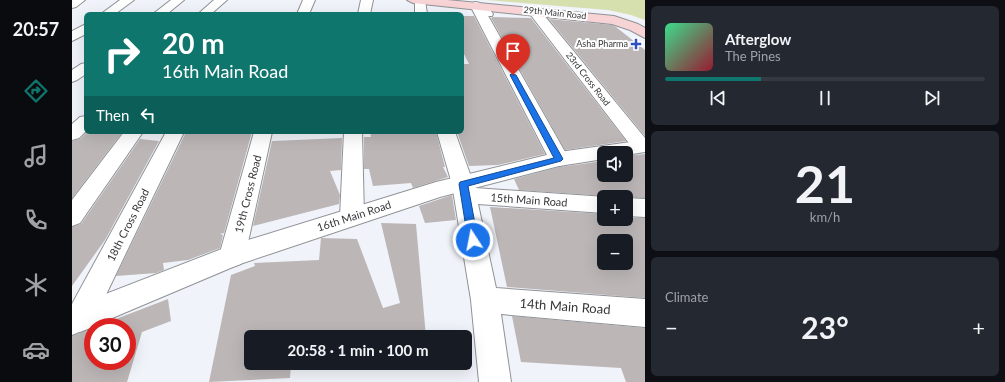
<!DOCTYPE html>
<html lang="en">
<head>
<meta charset="utf-8">
<style>
  body { margin:0; font-family:Lato,sans-serif; background:#242831; color:#f1f3f6; height:100vh; display:flex; flex-direction:column; font-size:15px; white-space:nowrap }
  * { box-sizing:border-box; margin:0 }
  p { font-size:13px; color:#9ea1a6 }
  .icon { flex:none; width:22px; height:22px; fill:none; stroke:currentColor; stroke-width:2; stroke-linecap:round; stroke-linejoin:round }
  .map { position:relative; flex:1; overflow:hidden }
  .sheet { display:flex; flex-direction:column; gap:6px; padding:6px; background:#0d0f14; width:360px }
  .sheet>* { flex:none }
  .hud { position:absolute; left:12px; top:12px; width:380px; height:122px; border-radius:6px; box-shadow:0 4px 16px #0002; background:#0f766e; color:#fff; overflow:hidden }
  .fabs { position:absolute; left:525px; top:146px; display:grid; gap:8px }
  .fabs a { display:grid; place-items:center; width:36px; height:36px; border-radius:6px; background:#171b24; box-shadow:0 4px 16px #0002; font-size:20px }
  .speed { position:absolute; left:12px; top:318px; display:flex; gap:8px; font-size:20px; font-weight:700; text-align:center }
  .speed>* { display:grid; place-content:center; width:52px; height:52px; border-radius:50%; background:#171b24; box-shadow:0 4px 16px #0002; line-height:1 }
  .speed .limit { border:6px solid #d22; background:#fff; color:#111 }
  .pin { position:absolute; display:grid; place-items:center; width:34px; height:34px; color:#fff; margin:-41px -17px; border-radius:50% 50% 50% 0; rotate:-45deg; box-shadow:0 0 4px #0007 }
  .pin .icon { rotate:45deg }
  .me { position:absolute; width:44px; margin:-22px; rotate:349deg; stroke-linejoin:round; filter:drop-shadow(0 0 3px #0008) }
  .turn { display:flex; align-items:center; gap:14px; height:84px; padding:0 12px; font-size:18px }
  .turn .icon { width:52px; height:52px; stroke-width:2.5 }
  .turn b { display:block; font-size:28px; line-height:34px }
  .then { display:flex; align-items:center; height:38px; padding:0 12px; background:#0003; gap:8px; font-size:15px }
  .big { font-size:30px; font-weight:700; line-height:1.1 }
  .sheet .widget { flex:1; display:flex; flex-direction:column; justify-content:center; gap:6px; min-width:0; padding:0 14px; border-radius:6px; background:#242831 }
  .sheet .dial { align-items:center; gap:0 }
  .dial b { font-size:52px; line-height:1 }
  .song { display:flex; align-items:center; gap:12px }
  .cover { width:48px; height:48px; border-radius:6px; background:linear-gradient(135deg,hsl(150 70% 55%),hsl(350 70% 35%)) }
  .played { height:4px; border-radius:2px; background:linear-gradient(90deg,#0f766e 30%,#363941 30%) }
  .keys { display:flex; justify-content:space-around; direction:ltr }
  .heat { display:flex; justify-content:space-between; align-items:center; font-size:22px; direction:ltr }
  .trip { position:absolute; left:172px; top:330px; width:228px; height:40px; border-radius:6px; background:#171b24; box-shadow:0 4px 16px #0002; font-weight:700; line-height:40px; text-align:center }
  main { display:flex; flex:1; min-height:0 }
  .menu { display:flex; flex-direction:column; width:72px; justify-content:space-around; align-items:center; background:#090b0e; color:#9ea1a6 }
  .menu .icon { width:28px; height:28px }
  .menu .selected { color:#0f766e }
  .menu b { font-size:18px; color:#f1f3f6 }
  .map>svg:first-child { display:block }
  .green { fill:#d6dfae }
  .building { fill:#bcb6b7; fill-rule:evenodd }
  .lines { fill:none; stroke-linecap:round; stroke-linejoin:round }
  .service-casing { stroke:#8f9296; stroke-width:2 }
  .minor-casing { stroke:#8f9296; stroke-width:2 }
  .tertiary-casing { stroke:#8f9296; stroke-width:2 }
  .secondary-casing { stroke:#8f9296; stroke-width:2 }
  .service { fill:#fff; fill-rule:evenodd }
  .minor { fill:#fff; fill-rule:evenodd }
  .tertiary { fill:#fff; fill-rule:evenodd }
  .secondary { fill:#f8d3d6; fill-rule:evenodd }
  .route { fill:#1a73e8; stroke:#114b97 }
  .poi-dot { fill:#2c50c0; stroke:#fff; stroke-width:1.5 }
  .labels { text-anchor:middle; stroke-width:4; stroke-linejoin:round; paint-order:stroke }
  .far-street-label { font-size:9px; fill:#353638; stroke:#fff }
  .far-poi-label { font-size:9px; fill:#353638; stroke:#fff; text-anchor:end }
  .street-label { font-size:11px; fill:#353638; stroke:#fff }
  .near-street-label { font-size:13px; fill:#353638; stroke:#fff }
</style>
</head>
<body>
<main>
<nav class="menu">
<b>20:57</b>
<svg class="icon selected" aria-label="directions" viewBox="0 0 24 24"><path d="M12 3l9 9-9 9-9-9zM9 14v-3h6M13 9l2 2-2 2"/></svg>
<svg class="icon" aria-label="music" viewBox="0 0 24 24"><path d="M9 18V5l10-2v13"/><circle cx="6" cy="18" r="3"/><circle cx="16" cy="16" r="3"/></svg>
<svg class="icon" aria-label="phone" viewBox="0 0 24 24"><path d="M5 4h4l2 5-3 2q2 4 5 5l2-3 5 2v4C11 20 4 13 5 4z"/></svg>
<svg class="icon" aria-label="climate" viewBox="0 0 24 24"><path d="M12 3v18M4 7l16 10M4 17L20 7"/></svg>
<svg class="icon" aria-label="car" viewBox="0 0 24 24"><path d="M5 17H2v-5l4-1 3-4h7l3 4 3 1v5h-3M9 17h6M6 11h13"/><circle cx="7" cy="17" r="2"/><circle cx="17" cy="17" r="2"/></svg>
</nav>
<div class="map">
<svg width="573" height="382" viewBox="0 0 573 382">
  <rect width="100%" height="100%" fill="#f0f3f9"/>
  <path class="green" d="M 415,0 L 573,0 L 573,20 L 559,15 L 536,10 Z"/>
  <path class="building" d="M 390,16 L 402,16 L 473,154 L 426,165 L 397,166 L 385,132 L 390,132 L 390,64 L 397,64 L 390,50 Z
    M 421,17 L 459,18 L 554,141 L 493,150 L 419,18 Z
    M 477,19 L 540,25 L 544,27 L 573,50 L 573,136 Z
    M 15,132 L 49,134 L 0,198 L 0,141 L 8,139 Z
    M 136,132 L 180,132 L 152,233 L 148,234 L 151,235 L 148,248 L 116,260 L 91,263 L 92,270 L 84,273 L 44,276 L 113,134 Z
    M 298,132 L 364,132 L 373,167 L 371,167 L 376,177 L 341,188 L 339,183 L 301,186 L 297,169 L 292,169 L 292,137 L 299,137 Z
    M 270,138 L 269,170 L 258,171 L 268,195 L 267,204 L 181,226 L 200,141 Z
    M 68,139 L 87,141 L 33,240 L 0,286 L 0,227 L 9,224 Z
    M 573,154 L 573,198 L 535,197 L 534,196 L 447,190 L 442,179 L 487,167 L 532,161 L 532,175 L 554,175 L 554,156 Z
    M 380,195 L 384,220 L 353,223 L 347,206 Z
    M 418,207 L 532,214 L 532,219 L 554,219 L 554,218 L 573,218 L 573,298 L 435,287 ZM 532,241 L 554,241 L 554,263 L 532,263 Z
    M 309,223 L 344,224 L 354,337 L 179,337 L 179,363 L 219,363 L 218,378 L 137,382 L 159,275 L 183,266 L 182,263 L 247,260 L 249,238 L 285,239 L 311,308 L 328,303 Z
    M 96,299 L 99,321 L 70,332 L 55,382 L 0,382 L 0,336 L 21,328 L 21,361 L 55,361 L 55,327 L 23,327 Z
    M 440,316 L 573,328 L 573,382 L 554,382 L 549,368 L 449,362 Z
    M 235,363 L 357,363 L 357,367 Z"/>
  <g class="lines">
    <defs>
      <path id="service" d="M 410,5 L 414,5 L 421,14 L 420,16 L 414,16 L 409,6 Z"/>
      <path id="minor" d="M 0,0 L 13,0 L 4,7 L 0,8 Z
        M 48,0 L 62,0 L 43,14 L 29,14 Z
        M 99,0 L 112,0 L 95,14 L 81,14 Z
        M 142,0 L 155,0 L 139,14 L 126,14 Z
        M 231,0 L 243,0 L 237,14 L 225,14 Z
        M 289,0 L 301,0 L 298,14 L 286,14 Z
        M 343,0 L 353,0 L 355,14 L 343,14 Z
        M 404,2 L 408,3 L 410,5 L 497,159 L 494,164 L 487,166 L 480,164 L 477,159 L 398,5 L 400,3 Z
        M 462,7 L 466,8 L 573,138 L 573,152 L 563,151 L 458,14 L 456,11 L 458,8 Z
        M 14,24 L 14,34 L 0,41 L 0,31 Z
        M 14,63 L 14,74 L 5,80 L 0,82 L 0,70 L 9,64 Z
        M 14,116 L 14,131 L 7,138 L 0,140 L 0,124 L 8,117 Z
        M 52,132 L 71,132 L 8,223 L 0,226 L 0,200 Z
        M 94,132 L 112,132 L 18,328 L 8,332 L 0,329 L 0,304 Z
        M 182,132 L 200,132 L 173,256 L 169,264 L 160,267 L 151,264 L 147,256 Z
        M 272,132 L 290,132 L 292,217 L 288,223 L 280,226 L 272,223 L 268,217 Z
        M 365,132 L 383,132 L 403,188 L 534,197 L 532,197 L 532,213 L 406,204 L 424,288 L 573,299 L 573,327 L 429,314 L 439,382 L 407,382 L 399,300 L 380,184 Z
        M 554,198 L 573,199 L 573,217 L 554,216 Z"/>
      <path id="tertiary" d="M 573,140 L 573,152 L 554,155 L 554,153 L 532,153 L 532,159 L 487,166 L 368,197 L 168,264 L 0,335 L 0,307 L 160,245 L 364,182 L 487,152 Z"/>
      <path id="secondary" d="M 335,0 L 375,0 L 542,16 L 566,24 L 573,28 L 573,38 L 558,30 L 540,24 L 341,3 Z"/>
    </defs>
    <use href="#service" class="service-casing"/>
    <use href="#minor" class="minor-casing"/>
    <use href="#tertiary" class="tertiary-casing"/>
    <use href="#secondary" class="secondary-casing"/>
    <use href="#service" class="service"/>
    <use href="#minor" class="minor"/>
    <use href="#tertiary" class="tertiary"/>
    <use href="#secondary" class="secondary"/>
  </g>
  <path class="route" d="M 439,74 L 444,75 L 491,159 L 489,161 L 396,186 L 406,240 L 405,243 L 401,244 L 398,243 L 396,240 L 387,184 L 388,182 L 482,158 L 438,75 Z"/>
  <path class="poi-dot" d="M562 38h4v4h4v4h-4v4h-4v-4h-4v-4h4z"/>
  <g class="labels">
    <g class="far-street-label">
      <text transform="translate(483 13) rotate(6)" y="3">29th Main Road</text>
      <text transform="translate(516 79) rotate(52)" y="3">23rd Cross Road</text>
    </g>
    <g class="far-poi-label">
      <text x="556" y="47">Asha Pharma</text>
    </g>
    <g class="street-label">
      <text transform="translate(176 194) rotate(-76)" y="4">19th Cross Road</text>
      <text transform="translate(457 200) rotate(4)" y="4">15th Main Road</text>
      <text transform="translate(282 216) rotate(-18)" y="4">16th Main Road</text>
      <text transform="translate(56 225) rotate(-63)" y="4">18th Cross Road</text>
    </g>
    <g class="near-street-label">
      <text transform="translate(493 306) rotate(4)" y="5">14th Main Road</text>
    </g>
  </g>
</svg>
<div class="fabs">
<a><svg class="icon" aria-label="sound" viewBox="0 0 24 24"><path d="M4 9h4l5-4v14l-5-4H4zM17 9q2 3 0 6"/></svg></a>
<a>+</a>
<a>−</a>
</div>
<div class="speed"><div class="limit">30</div></div>
<div class="pin" style="left:441px;top:75px;background:#d93025"><svg class="icon" aria-label="arrive" viewBox="0 0 24 24"><path d="M6 21V4h12l-3 4 3 4H6"/></svg></div>
<svg class="me" style="left:401px;top:240px" viewBox="-20 -20 40 40"><circle r="17" fill="#1a73e8" stroke="#fff" stroke-width="3"/><path d="M0-11L8 9 0 5-8 9z" fill="#fff"/></svg>
<div class="trip">20:58 · 1 min · 100 m</div>
<div class="hud">
<div class="turn"><svg class="icon" aria-label="right" viewBox="0 0 24 24"><path d="M7 20v-9h11M14 6l5 5-5 5"/></svg><div><b>20 m</b>16th Main Road</div></div>
<div class="then">Then<svg class="icon" aria-label="left" viewBox="0 0 24 24"><path d="M17 20v-9H6M10 6l-5 5 5 5"/></svg></div>
</div>
</div>
<section class="sheet">
<div class="widget">
<div class="song"><i class="cover"></i><div><b>Afterglow</b><p>The Pines</p></div></div>
<div class="played"></div>
<div class="keys"><svg class="icon" aria-label="previous" viewBox="0 0 24 24"><path d="M18 5L8 12l10 7zM5 5v14"/></svg><svg class="icon" aria-label="pause" viewBox="0 0 24 24"><path d="M8 5v14M16 5v14"/></svg><svg class="icon" aria-label="next" viewBox="0 0 24 24"><path d="M6 5l10 7-10 7zM19 5v14"/></svg></div>
</div>
<div class="widget dial"><b>21</b><p>km/h</p></div>
<div class="widget"><p>Climate</p>
<div class="heat"><a>−</a><b class="big">23°</b><a>+</a></div>
</div>
</section>
</main>
</body>
</html>
